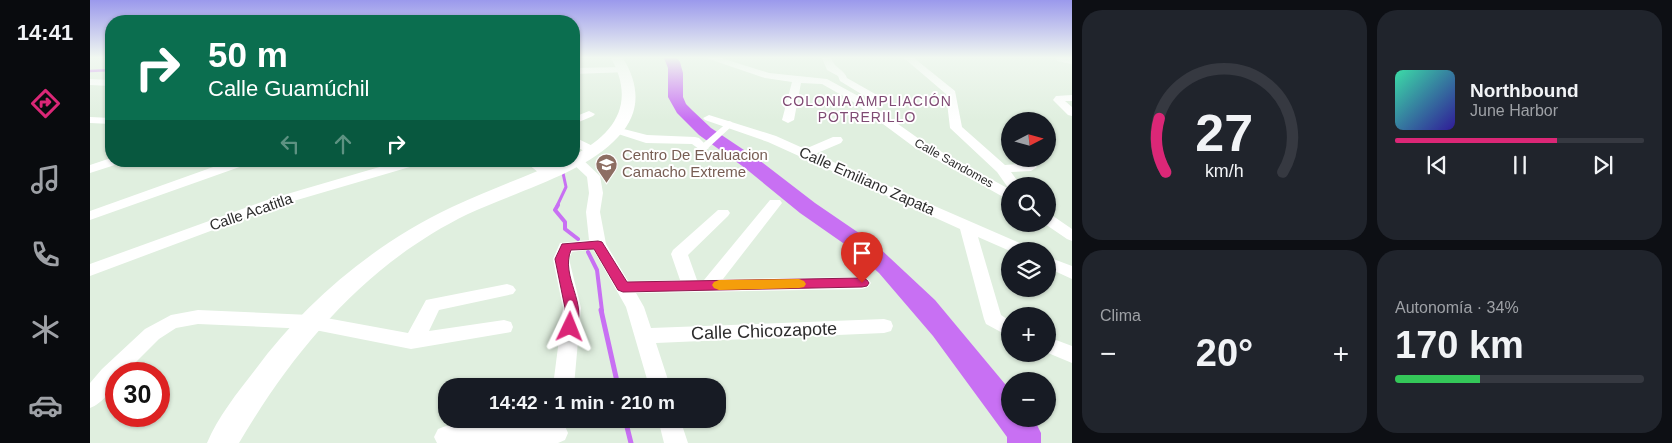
<!DOCTYPE html>
<html lang="es">
<head>
<meta charset="utf-8">
<style>
  body { margin:0; font-family:Helvetica,sans-serif; background:#20242c; color:#f1f3f6; height:100vh; display:flex; flex-direction:column; font-size:19px; white-space:nowrap }
  * { box-sizing:border-box; margin:0 }
  p { font-size:16px; color:#9ea1a6 }
  .icon { flex:none; width:28px; height:28px; fill:none; stroke:currentColor; stroke-width:2; stroke-linecap:round; stroke-linejoin:round }
  .map { position:relative; flex:1; overflow:hidden }
  .panel { display:flex; flex-direction:column; gap:10px; padding:10px; background:#0d0f14; width:600px }
  .panel>* { flex:none }
  .banner { position:absolute; left:15px; top:15px; width:475px; height:152px; border-radius:20px; box-shadow:0 1px 4px #0004; background:#0b6e4f; color:#fff; overflow:hidden }
  .needle { width:32px; rotate:84deg }
  .tools { position:absolute; left:911px; top:112px; display:grid; gap:10px }
  .tools a { display:grid; place-items:center; width:55px; height:55px; border-radius:50%; background:#171b24; box-shadow:0 1px 4px #0004; font-size:25px }
  .speed { position:absolute; left:15px; top:362px; display:flex; gap:10px; font-size:25px; font-weight:700; text-align:center }
  .speed>* { display:grid; place-content:center; width:65px; height:65px; border-radius:50%; background:#171b24; box-shadow:0 1px 4px #0004; line-height:1 }
  .speed .limit { border:8px solid #d22; background:#fff; color:#111 }
  .pin { position:absolute; display:grid; place-items:center; width:42px; height:42px; color:#fff; margin:-51px -21px; border-radius:50% 50% 50% 0; rotate:-45deg; box-shadow:0 0 5px #0007 }
  .pin .icon { rotate:45deg }
  .me { position:absolute; width:55px; margin:-28px; rotate:2deg; stroke-linejoin:round; filter:drop-shadow(0 0 4px #0008) }
  .turn { display:flex; align-items:center; gap:18px; height:105px; padding:0 20px; font-size:22px }
  .turn .icon { width:65px; height:65px; stroke-width:2.5 }
  .turn b { display:block; font-size:35px; line-height:42px }
  .lanes { display:flex; align-items:center; height:48px; padding:0 20px; background:#0003; justify-content:center; gap:25px; direction:ltr }
  .lanes .off { opacity:.35 }
  .big { font-size:38px; font-weight:700; line-height:1.1 }
  .panel .tile { flex:1; display:flex; flex-direction:column; justify-content:center; gap:8px; min-width:0; padding:0 18px; border-radius:20px; background:#20242c }
  .panel .dial { align-items:center; gap:0 }
  .dial svg { height:130px; overflow:visible; fill:none; stroke:#363941; stroke-width:7; stroke-linecap:round; text-anchor:middle }
  .dial text { fill:#f1f3f6; stroke:none }
  .song { display:flex; align-items:center; gap:15px }
  .cover { width:60px; height:60px; border-radius:8px; background:linear-gradient(135deg,hsl(160 70% 55%),hsl(250 70% 35%)) }
  .played { height:5px; border-radius:2px; background:linear-gradient(90deg,#db2777 65%,#363941 65%) }
  .keys { display:flex; justify-content:space-around; direction:ltr }
  .heat { display:flex; justify-content:space-between; align-items:center; font-size:28px; direction:ltr }
  .charge { height:8px; border-radius:4px; background:linear-gradient(90deg,#34c759 34%,#363941 0) }
  .panel .tiles { flex:1; display:grid; gap:10px; grid-template-columns:repeat(2,1fr) }
  .trip { position:absolute; left:348px; top:378px; width:288px; height:50px; border-radius:20px; background:#171b24; box-shadow:0 1px 4px #0004; font-weight:700; line-height:50px; text-align:center }
  main { display:flex; flex:1; min-height:0 }
  .tabs { display:flex; flex-direction:column; width:90px; justify-content:space-around; align-items:center; background:#090b0e; color:#9ea1a6 }
  .tabs .icon { width:35px; height:35px }
  .tabs .selected { color:#db2777 }
  .tabs b { font-size:22px; color:#f1f3f6 }
  .map>svg:first-child { display:block }
  .lines { fill:none; stroke-linecap:round; stroke-linejoin:round }
  .stream-far3 { stroke:#c870f3; stroke-width:2.5 }
  .stream-far2 { stroke:#c870f3; stroke-width:3 }
  .stream-far1 { stroke:#c870f3; stroke-width:4 }
  .stream { stroke:#c870f3; stroke-width:5 }
  .river { fill:#c870f3; fill-rule:evenodd }
  .pedestrian { fill:#fff; fill-rule:evenodd }
  .minor { fill:#fff; fill-rule:evenodd }
  .secondary { fill:#fff; fill-rule:evenodd }
  .route { fill:#db2777; stroke:#8e194d }
  .slow { fill:#f59e0b }
  .labels { text-anchor:middle; stroke-width:4; stroke-linejoin:round; paint-order:stroke }
  .far-street-label { font-size:12px; fill:#2d2d2d; stroke:#fff }
  .far-neighbourhood-label { font-size:14px; letter-spacing:1px; fill:#804b74; stroke:#fff }
  .education-label { font-size:15px; fill:#785e54; stroke:#fff; text-anchor:start }
  .street-label { font-size:15px; fill:#2d2d2d; stroke:#fff }
  .near-street-label { font-size:18px; fill:#2d2d2d; stroke:#fff }
</style>
</head>
<body>
<main>
<nav class="tabs">
<b>14:41</b>
<svg class="icon selected" aria-label="directions" viewBox="0 0 24 24"><path d="M12 3l9 9-9 9-9-9zM9 14v-3h6M13 9l2 2-2 2"/></svg>
<svg class="icon" aria-label="music" viewBox="0 0 24 24"><path d="M9 18V5l10-2v13"/><circle cx="6" cy="18" r="3"/><circle cx="16" cy="16" r="3"/></svg>
<svg class="icon" aria-label="phone" viewBox="0 0 24 24"><path d="M5 4h4l2 5-3 2q2 4 5 5l2-3 5 2v4C11 20 4 13 5 4z"/></svg>
<svg class="icon" aria-label="climate" viewBox="0 0 24 24"><path d="M12 3v18M4 7l16 10M4 17L20 7"/></svg>
<svg class="icon" aria-label="car" viewBox="0 0 24 24"><path d="M5 17H2v-5l4-1 3-4h7l3 4 3 1v5h-3M9 17h6M6 11h13"/><circle cx="7" cy="17" r="2"/><circle cx="17" cy="17" r="2"/></svg>
</nav>
<div class="map">
<svg width="982" height="443" viewBox="0 0 982 443">
  <rect width="100%" height="100%" fill="#e0efdf"/>
  <g class="lines">
    <path class="stream-far3" d="M 0,71 L 21,70"/>
    <path class="stream-far2" d="M 460,161 L 462,163
      M 467,206 L 476,187 L 473,173"/>
    <path class="stream-far1" d="M 468,205 L 465,210 L 475,222 L 475,229 L 488,239
      M 498,252 L 507,270 L 512,311"/>
    <path class="stream" d="M 511,310 L 528,386
      M 535,419 L 541,443"/>
    <path class="river" d="M 574,58 L 587,58 L 590,62 L 593,73 L 593,97 L 596,104 L 603,111 L 621,128 L 669,160 L 725,203 L 785,244 L 845,300 L 920,390 L 920,419 L 944,419 L 951,433 L 951,443 L 917,443 L 917,437 L 909,426 L 843,336 L 789,273 L 763,250 L 710,213 L 655,168 L 609,135 L 587,113 L 578,97 L 578,68 Z"/>
    <path class="pedestrian" d="M 639,121 L 642,122 L 642,126 L 616,150 L 610,150 L 610,146 Z"/>
    <path class="minor" d="M 616,58 L 631,58 L 679,73 L 737,79 L 770,97 L 832,141 L 919,189 L 907,172 L 860,128 L 856,94 L 814,58 L 824,58 L 865,91 L 872,127 L 915,165 L 941,163 L 947,167 L 941,171 L 921,172 L 931,186 L 920,186 L 920,199 L 915,198 L 824,147 L 762,101 L 732,84 L 711,83 L 704,120 L 698,123 L 692,120 L 702,82 L 675,78 Z
      M 732,58 L 741,58 C 745,69 754,69 757,78 L 794,99 L 795,101 L 794,103 L 786,103 L 750,81 L 748,76 L 737,70 Z
      M 534,67 L 537,68 L 537,72 L 484,74 L 484,68 Z
      M 0,79 L 21,80 L 21,86 L 0,85 Z
      M 982,95 L 982,101 L 975,101 L 982,107 L 982,116 L 978,115 L 963,100 L 966,96 Z
      M 499,111 L 505,114 L 503,116 L 484,124 L 484,117 Z
      M 619,115 L 686,136 L 715,149 L 743,137 L 751,137 L 753,140 L 751,143 L 725,154 L 939,247 L 941,251 L 920,251 L 888,237 L 911,315 L 920,321 L 920,337 L 896,324 L 894,319 L 870,229 L 678,142 L 615,120 L 613,118 Z
      M 0,117 L 21,118 L 21,124 L 0,123 Z
      M 526,127 L 557,135 L 605,137 L 609,138 L 619,148 L 613,152 L 602,144 L 556,143 L 522,132 L 520,130 L 522,128 Z
      M 484,137 L 507,148 L 509,151 L 503,155 L 484,146 Z
      M 486,157 L 491,158 L 510,176 L 513,193 L 510,212 L 516,244 L 538,281 L 590,280 L 581,254 L 583,250 L 628,210 L 638,210 L 640,213 L 638,216 L 598,255 L 607,280 L 614,280 L 680,200 L 690,200 L 692,203 L 633,279 L 772,277 L 778,279 L 781,283 L 778,287 L 772,289 L 546,293 L 554,307 L 561,328 L 794,319 L 801,321 L 803,326 L 801,331 L 794,333 L 566,343 L 580,386 L 559,386 L 536,307 L 503,249 L 482,252 L 479,259 L 491,308 L 484,386 L 463,386 L 473,308 L 463,259 L 470,243 L 499,240 L 496,212 L 499,193 L 497,177 L 480,161 L 484,161 L 484,158 Z
      M 21,158 L 21,161 L 29,161 L 28,164 L 0,173 L 0,165 Z
      M 140,161 L 159,161 L 158,164 L 0,220 L 0,211 Z
      M 310,161 L 331,161 L 330,164 L 190,205 L 0,276 L 0,264 L 180,199 Z
      M 434,161 L 449,161 L 465,173 L 458,177 L 453,176 Z
      M 958,215 L 963,216 L 982,229 L 982,241 L 977,239 L 955,224 L 958,224 Z
      M 958,257 L 982,266 L 982,279 L 958,268 Z
      M 417,284 L 423,286 L 426,290 L 423,294 L 349,310 L 339,331 L 414,320 L 421,322 L 423,327 L 421,332 L 321,349 L 220,329 L 108,324 L 86,328 L 69,339 L 34,374 L 26,374 C 26,387 12,404 0,408 L 0,383 L 12,369 L 55,329 L 81,315 L 108,310 L 220,315 L 318,333 L 336,300 Z
      M 958,337 L 982,346 L 982,363 L 958,353 Z
      M 568,419 L 590,419 L 598,443 L 574,443 Z
      M 467,423 L 475,426 L 478,433 L 475,440 L 468,443 L 347,443 L 344,437 L 348,429 L 356,426 Z"/>
    <path class="secondary" d="M 521,58 L 533,58 C 550,86 551,113 528,137 C 496,173 422,193 378,214 C 277,263 205,348 149,443 L 117,443 C 128,417 147,393 165,370 C 216,301 284,244 362,207 C 398,190 435,177 471,161 L 484,161 L 484,155 C 525,134 546,103 521,58 Z
      M 965,58 L 982,58 L 982,64 L 967,61 Z"/>
  </g>
  <linearGradient id="sky" x2="0" y2="1"><stop stop-color="#9b99ec"/><stop offset="0.48" stop-color="#f1f8f1"/><stop offset="1" stop-color="#f1f8f1" stop-opacity="0"/></linearGradient>
  <rect width="982" height="120" fill="url(#sky)"/>
  <path class="route" d="M 508,241 L 512,242 L 537,282 L 772,278 L 777,280 L 779,283 L 777,286 L 772,287 L 533,292 L 528,290 L 504,249 L 481,250 C 470,276 499,305 485,331 L 480,333 L 475,331 L 472,327 L 475,308 L 465,259 L 472,244 Z"/>
  <path class="slow" d="M 709,279 L 714,281 L 716,284 L 714,287 L 709,288 L 629,290 L 624,288 L 622,285 L 624,282 L 629,280 Z"/>
  <defs>
    <symbol id="school-pin" viewBox="-11 -11 22 30"><path d="M0 17L-7.5 6A9.5 9.5 0 1 1 7.5 6Z" fill="#8d6e63" stroke="#fff"/><path d="M0-5L7-2L0 1L-7-2ZM-4 1L0 2.5L4 1V4Q0 6-4 4Z" fill="#fff"/></symbol>
  </defs>
  <g fill-rule="evenodd">
    <use href="#school-pin" x="504" y="152" width="25" height="34"/>
  </g>
  <g class="labels">
    <g class="far-street-label">
      <text transform="translate(864 163) rotate(29)" y="4">Calle Sandomes</text>
    </g>
    <g class="far-neighbourhood-label">
      <text x="777" y="106">COLONIA AMPLIACIÓN<tspan x="777" dy="16">POTRERILLO</tspan></text>
    </g>
    <g class="education-label">
      <text x="532" y="160">Centro De Evaluacion<tspan x="532" dy="17">Camacho Extreme</tspan></text>
    </g>
    <g class="street-label">
      <text transform="translate(777 181) rotate(24)" y="5">Calle Emiliano Zapata</text>
      <text transform="translate(161 212) rotate(-19)" y="5">Calle Acatitla</text>
    </g>
    <g class="near-street-label">
      <text transform="translate(674 331) rotate(-2)" y="6">Calle Chicozapote</text>
    </g>
  </g>
</svg>
<div class="tools">
<a><svg class="needle" viewBox="-14 -14 28 28"><path d="M0-13l5 13h-10z" fill="#e53935"/><path d="M0 13l5-13h-10z" fill="#9ea1a6"/></svg></a>
<a><svg class="icon" aria-label="search" viewBox="0 0 24 24"><circle cx="10" cy="10" r="6"/><path d="M15 15l6 6"/></svg></a>
<a><svg class="icon" aria-label="layers" viewBox="0 0 24 24"><path d="M12 4l9 5-9 5-9-5zM3 14l9 5 9-5"/></svg></a>
<a>+</a>
<a>−</a>
</div>
<div class="speed"><div class="limit">30</div></div>
<div class="pin" style="left:772px;top:283px;background:#d93025"><svg class="icon" aria-label="arrive" viewBox="0 0 24 24"><path d="M6 21V4h12l-3 4 3 4H6"/></svg></div>
<svg class="me" style="left:480px;top:327px" viewBox="-20 -20 40 40"><path d="M0-17L14 15 0 8-14 15z" fill="#db2777" stroke="#fff" stroke-width="4"/></svg>
<div class="trip">14:42 · 1 min · 210 m</div>
<div class="banner">
<div class="turn"><svg class="icon" aria-label="right" viewBox="0 0 24 24"><path d="M7 20v-9h11M14 6l5 5-5 5"/></svg><div><b>50 m</b>Calle Guamúchil</div></div>
<div class="lanes"><svg class="icon off" aria-label="left" viewBox="0 0 24 24"><path d="M17 20v-9H6M10 6l-5 5 5 5"/></svg><svg class="icon off" aria-label="ahead" viewBox="0 0 24 24"><path d="M12 20V5M6 11l6-6 6 6"/></svg><svg class="icon" aria-label="right" viewBox="0 0 24 24"><path d="M7 20v-9h11M14 6l5 5-5 5"/></svg></div>
</div>
</div>
<section class="panel">
<div class="tiles">
<div class="tile dial"><svg viewBox="0 0 100 80">
<path d="M14 69A42 42 0 1 1 86 69"/>
<path d="M14 69A42 42 0 0 1 10 36" stroke="#db2777"/>
<text x="50" y="56" font-size="32" font-weight="700">27</text>
<text x="50" y="72" font-size="11">km/h</text>
</svg></div>
<div class="tile">
<div class="song"><i class="cover"></i><div><b>Northbound</b><p>June Harbor</p></div></div>
<div class="played"></div>
<div class="keys"><svg class="icon" aria-label="previous" viewBox="0 0 24 24"><path d="M18 5L8 12l10 7zM5 5v14"/></svg><svg class="icon" aria-label="pause" viewBox="0 0 24 24"><path d="M8 5v14M16 5v14"/></svg><svg class="icon" aria-label="next" viewBox="0 0 24 24"><path d="M6 5l10 7-10 7zM19 5v14"/></svg></div>
</div>
<div class="tile"><p>Clima</p>
<div class="heat"><a>−</a><b class="big">20°</b><a>+</a></div>
</div>
<div class="tile"><p>Autonomía · 34%</p><b class="big">170 km</b><div class="charge"></div></div>
</div>
</section>
</main>
</body>
</html>
